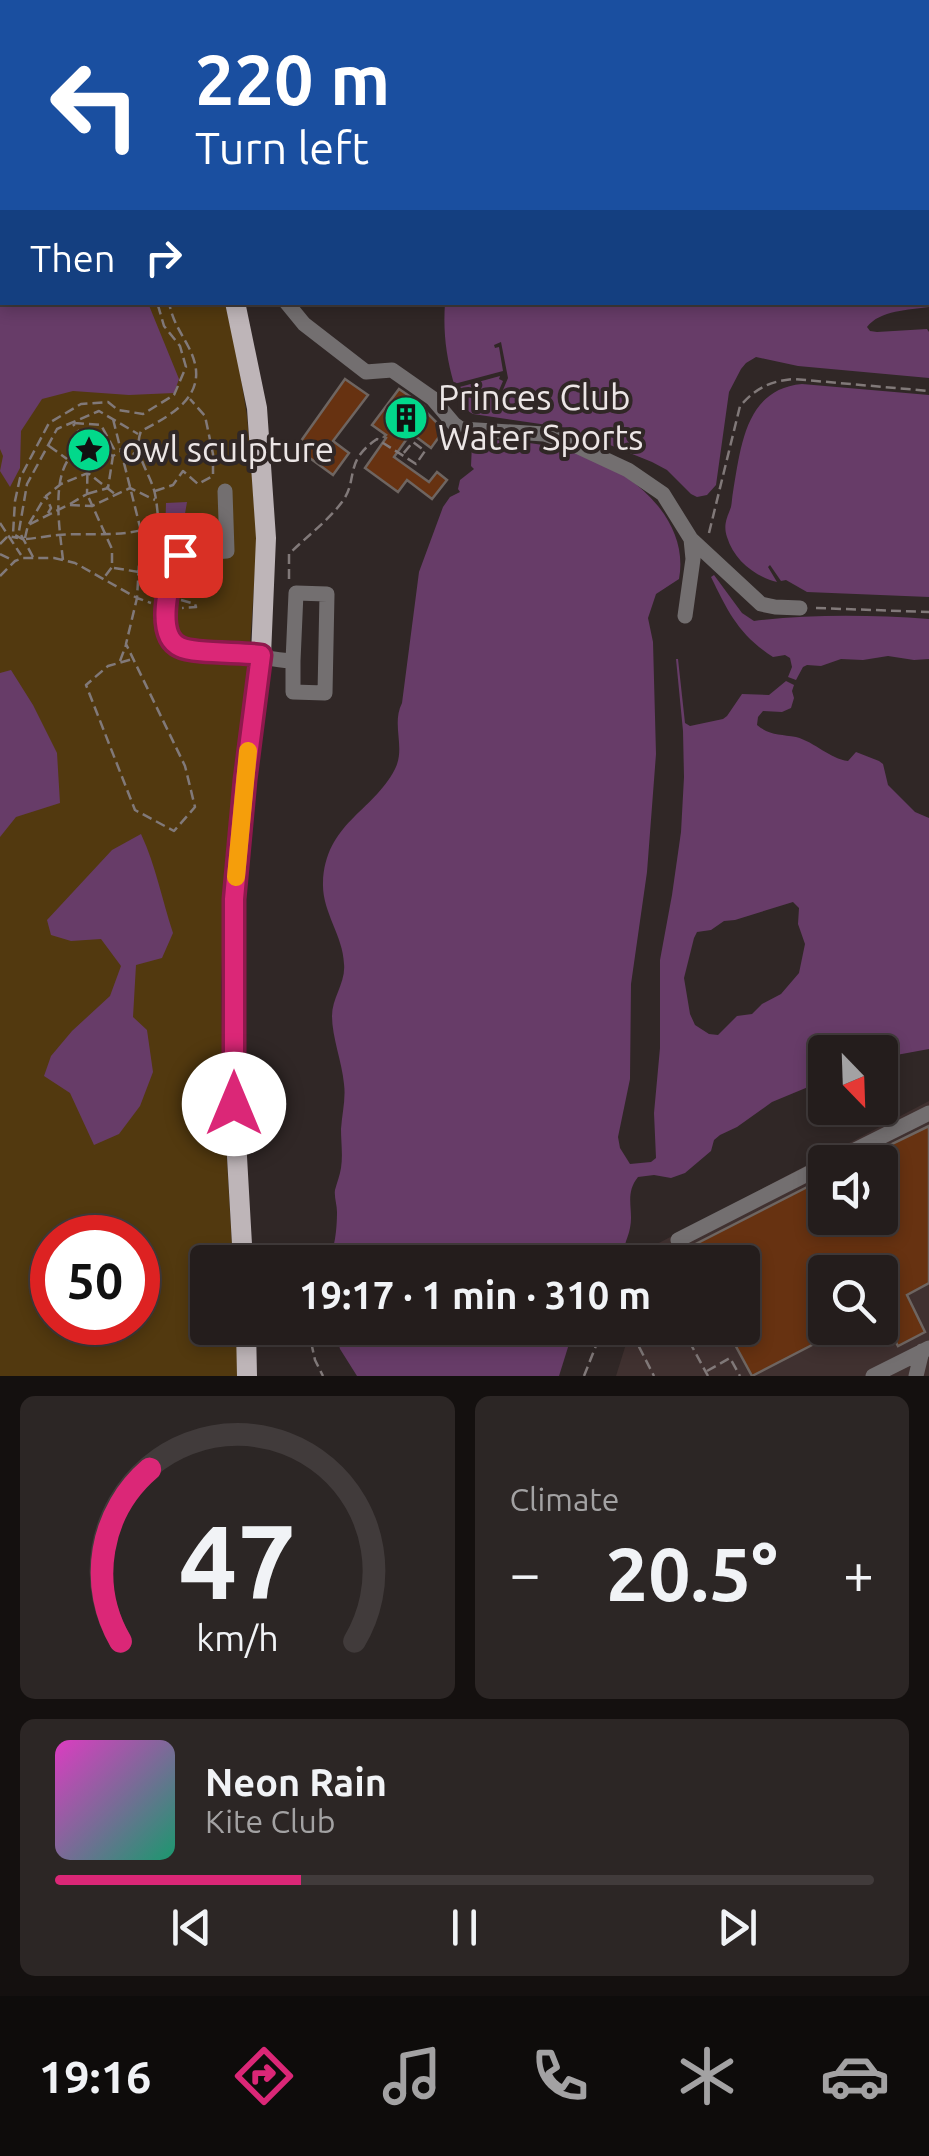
<!DOCTYPE html>
<html lang="en">
<head>
<meta charset="utf-8">
<style>
  body { margin:0; font-family:Ubuntu,sans-serif; background:#2c2625; color:#f1f3f6; height:100vh; display:flex; flex-direction:column; font-size:38px; white-space:nowrap }
  * { box-sizing:border-box; margin:0 }
  p { font-size:32px; color:#a3a2a3 }
  .icon { flex:none; width:55px; height:55px; fill:none; stroke:currentColor; stroke-width:2; stroke-linecap:round; stroke-linejoin:round }
  .map { position:relative; height:1376px; overflow:hidden }
  .side { display:flex; flex-direction:column; gap:20px; padding:20px; background:#14100f; flex:1 }
  .side>* { flex:none }
  .top-card { position:absolute; left:0px; top:0px; width:930px; height:305px; box-shadow:0 5px 15px #0003,0 0 0 2px #413b3b; background:#1a4fa0; color:#fff; overflow:hidden }
  .needle { width:65px; rotate:157deg }
  .controls { position:absolute; left:808px; top:1035px; display:grid; gap:20px }
  .controls a { display:grid; place-items:center; width:90px; height:90px; border-radius:10px; background:#241d1c; box-shadow:0 5px 15px #0003,0 0 0 2px #413b3b; font-size:50px }
  .speed { position:absolute; left:30px; top:1215px; display:flex; gap:20px; font-size:50px; font-weight:700; text-align:center }
  .speed>* { display:grid; place-content:center; width:130px; height:130px; border-radius:50%; background:#241d1c; box-shadow:0 5px 15px #0003,0 0 0 2px #413b3b; line-height:1 }
  .speed .limit { border:15px solid #d22; background:#fff; color:#111 }
  .pin { position:absolute; display:grid; place-items:center; width:85px; height:85px; color:#fff; margin:-42px; border-radius:20px; box-shadow:0 5px 15px #0006 }
  .me { position:absolute; width:110px; margin:-55px; rotate:0deg; stroke-linejoin:round; filter:drop-shadow(0 0 8px #0008) }
  .turn { display:flex; align-items:center; gap:35px; height:210px; padding:0 30px; font-size:45px }
  .turn .icon { width:130px; height:130px; stroke-width:2.5 }
  .turn b { display:block; font-size:70px; line-height:85px }
  .then { display:flex; align-items:center; height:95px; padding:0 30px; background:#0003; gap:20px; font-size:38px }
  .big { font-size:75px; font-weight:600; line-height:1.1 }
  .side .tile { flex:1; display:flex; flex-direction:column; justify-content:center; gap:15px; min-width:0; padding:0 35px; border-radius:15px; background:#2c2625 }
  .side .dial { align-items:center; gap:0 }
  .dial svg { height:260px; overflow:visible; fill:none; stroke:#413b3b; stroke-width:7; stroke-linecap:round; text-anchor:middle }
  .dial text { fill:#f1f3f6; stroke:none }
  .song { display:flex; align-items:center; gap:30px }
  .cover { width:120px; height:120px; border-radius:15px; background:linear-gradient(135deg,hsl(310 70% 55%),hsl(160 70% 35%)) }
  .played { height:10px; border-radius:5px; background:linear-gradient(90deg,#db2777 30%,#413b3b 30%) }
  .keys { display:flex; justify-content:space-around; direction:ltr }
  .heat { display:flex; justify-content:space-between; align-items:center; font-size:55px; direction:ltr }
  .side .tiles { flex:1; display:grid; gap:20px; grid-template-columns:1fr 1fr }
  .tile:last-child { grid-column:span 2 }
  .trip { position:absolute; left:190px; top:1245px; width:570px; height:100px; border-radius:10px; background:#241d1c; box-shadow:0 5px 15px #0003,0 0 0 2px #413b3b; font-weight:600; line-height:100px; text-align:center }
  .menu { display:flex; height:160px; justify-content:space-around; align-items:center; background:#0e0c0b; color:#a3a2a3 }
  .menu .icon { width:70px; height:70px }
  .menu .selected { color:#db2777 }
  .menu b { font-size:45px; color:#f1f3f6 }
  .map>svg:first-child { display:block }
  .built { fill:#403130; fill-rule:evenodd }
  .green { fill:#52390f; fill-rule:evenodd }
  .water { fill:#673c68; fill-rule:evenodd }
  .building { fill:#673211; stroke:#6e6561; stroke-width:2.5 }
  .lines { fill:none; stroke-linecap:round; stroke-linejoin:round }
  .path { stroke:#817979; stroke-width:2.5; stroke-dasharray:10 5; stroke-linecap:butt }
  .minor { stroke:#736f70; stroke-width:15 }
  .major { stroke:#beb5b8; stroke-width:20 }
  .rail-casing { stroke:#908988; stroke-width:8 }
  .rail { stroke:#302726; stroke-width:4; stroke-dasharray:11; stroke-linecap:butt }
  .route-casing { stroke:#8e194d; stroke-width:25 }
  .route { stroke:#db2777; stroke-width:18 }
  .slow { stroke:#f59e0b; stroke-width:18 }
  .labels { text-anchor:middle; stroke-width:8; stroke-linejoin:round; paint-order:stroke }
  .poi-label { font-size:35px; fill:#ece6e6; stroke:#302726; text-anchor:start }
</style>
</head>
<body>
<div class="map">
<svg width="929" height="1376" viewBox="0 0 929 1376">
  <rect width="100%" height="100%" fill="#302726"/>
  <path class="built" d="M 929,1101 L 929,1376 L 616,1376 L 631,1328 L 742,1328 L 742,1262 L 652,1262 L 657,1244 ZM 825,1162 L 880,1162 L 880,1218 L 825,1218 ZM 825,1272 L 880,1272 L 880,1328 L 825,1328 Z"/>
  <path class="green" d="M 2,131 L 2,302 L 225,303 L 238,360 L 247,416 L 257,540 L 248,676 L 235,762 L 225,865 L 221,985 L 223,1095 L 233,1262 L 208,1262 L 208,1328 L 237,1328 L 238,1376 L 0,1376 L 0,133 ZM 52,1238 L 138,1238 L 138,1322 L 52,1322 Z"/>
  <path class="water" d="M 608,0 L 929,0 L 929,13 L 928,2 L 606,2 Z
    M 929,181 L 929,307 C 909,310 880,310 867,327 L 870,331 L 877,332 L 927,329 L 929,332 L 929,378 L 798,366 L 756,357 L 746,363 L 741,369 L 729,392 L 716,485 L 707,495 L 697,497 L 691,494 L 667,470 L 652,462 L 568,428 L 473,414 C 463,410 460,397 456,388 L 500,376 L 499,379 L 503,381 L 497,395 L 500,397 L 508,378 L 501,342 L 494,345 L 495,348 L 499,347 L 503,371 L 454,384 C 446,356 443,332 445,303 L 928,302 Z
    M 2,218 L 2,302 L 148,303 L 179,379 L 174,393 L 129,395 L 73,391 L 42,399 L 21,431 L 20,468 L 10,487 L 0,471 L 3,456 L 0,449 L 0,221 Z
    M 802,384 L 929,395 L 929,597 L 807,592 L 786,580 L 781,581 L 770,565 L 768,567 L 777,582 C 754,576 734,560 727,537 C 723,525 727,518 731,507 C 732,502 732,497 733,492 C 741,447 745,389 802,384 Z
    M 484,440 C 549,441 615,454 658,506 C 675,527 684,552 679,579 L 656,594 L 648,618 L 653,642 L 656,754 L 647,872 L 631,984 L 630,1079 L 618,1137 L 620,1148 L 630,1164 L 651,1162 L 656,1158 L 654,1113 L 660,1048 L 660,960 L 672,895 L 681,832 L 684,777 L 683,731 L 676,659 L 678,659 L 685,723 L 690,726 L 723,719 L 727,716 L 742,694 L 769,695 L 786,681 L 794,685 L 792,691 L 794,698 L 791,708 L 782,712 L 763,711 L 758,717 L 757,725 C 770,736 781,734 796,737 C 815,742 830,759 848,761 L 856,752 L 879,761 L 883,764 L 888,785 L 915,812 L 929,818 L 929,1049 L 880,1058 L 880,1052 L 825,1052 L 825,1080 L 772,1102 L 737,1127 L 720,1135 L 714,1140 L 711,1151 L 685,1173 L 671,1178 L 654,1175 L 638,1177 C 624,1194 634,1210 630,1228 C 629,1234 626,1240 625,1245 L 621,1246 L 615,1255 L 612,1255 L 612,1250 L 435,1262 L 352,1262 L 351,1258 L 349,1262 L 326,1262 C 335,1253 337,1228 337,1212 C 337,1205 334,1197 335,1190 C 337,1182 340,1175 341,1168 C 343,1155 341,1142 341,1129 C 342,1114 346,1099 344,1084 C 342,1062 332,1037 332,1016 C 332,998 346,982 344,964 C 343,935 322,912 323,883 C 325,823 373,812 395,769 C 406,747 391,725 402,703 L 419,572 L 443,507 L 450,497 L 460,492 L 458,489 L 460,480 L 474,469 L 471,466 L 472,444 L 480,448 ZM 793,902 L 799,908 L 798,924 L 805,944 L 799,973 L 781,994 L 762,1004 L 752,1014 L 737,1016 L 718,1035 L 709,1034 L 695,1025 L 690,1014 L 684,978 L 694,938 L 697,932 L 711,930 L 724,921 L 735,920 Z
    M 187,502 L 181,537 L 165,535 L 166,503 Z
    M 714,575 L 742,613 L 754,621 C 812,614 871,615 929,619 L 929,659 L 914,660 L 888,656 L 863,660 L 841,659 L 821,666 L 807,665 L 803,667 L 796,680 L 788,677 L 792,667 L 790,658 L 785,655 L 773,657 C 739,635 728,612 711,577 Z
    M 11,670 L 33,705 L 57,753 L 60,803 L 16,817 L 0,837 L 0,673 Z
    M 141,834 C 156,866 162,900 173,933 L 162,958 L 136,965 L 133,1017 L 147,1030 L 153,1072 L 140,1106 L 119,1134 L 94,1145 L 70,1093 L 44,1076 L 51,1056 L 72,1031 L 110,996 L 121,966 L 101,939 L 71,941 L 51,935 L 47,920 L 112,850 Z
    M 334,1328 L 574,1328 L 559,1376 L 357,1376 L 340,1349 Z"/>
  <path class="building" d="M 345,379 L 368,395 L 333,441 L 349,453 L 333,475 L 296,448 Z
    M 399,389 L 424,406 L 425,411 L 444,430 L 431,448 L 411,433 L 394,457 L 429,482 L 437,472 L 447,480 L 432,499 L 407,480 L 398,492 L 365,468 L 386,438 L 384,437 L 386,435 L 372,425 Z
    M 929,1126 L 929,1283 L 907,1295 L 925,1332 L 898,1346 L 880,1313 L 880,1272 L 825,1272 L 825,1328 L 845,1328 L 752,1376 L 726,1328 L 742,1328 L 742,1262 L 691,1262 L 684,1250 L 825,1178 L 825,1218 L 880,1218 L 880,1162 L 855,1162 Z"/>
  <g class="lines">
    <path class="path" d="M 0,168 L 2,166
      M 0,184 L 2,182
      M 113,419 L 141,531 L 137,598 L 126,644 L 185,766 L 195,807 L 174,831 L 135,810 L 86,685 L 108,666 L 133,659
      M 74,423 L 101,425 L 114,449 L 108,488 L 87,494 L 112,549 L 112,567 L 103,579
      M 49,446 L 67,459
      M 155,491 L 173,485 L 183,471 L 198,484 L 213,476 L 213,454 L 205,416 L 190,399
      M 70,504 L 87,494 L 88,444 L 113,456 L 125,449 L 138,456
      M 48,513 L 51,508 L 46,496 L 61,484 L 88,473 L 115,494
      M 0,523 L 21,555
      M 29,524 L 45,497
      M 709,533 L 740,406 C 756,388 770,381 794,379 L 929,391
      M 25,538 L 28,525 L 68,505 L 92,506 L 130,488 L 155,500
      M 26,539 C 37,538 48,536 58,535 C 92,532 125,539 156,525
      M 24,540 L 13,534 L 15,501 L 20,478 L 49,423 L 81,404 L 108,402 L 118,410 L 143,414 L 174,395 L 186,367 L 180,346 L 164,326 L 157,302
      M 166,542 C 156,522 159,514 155,494 C 150,471 132,455 141,431 C 176,413 213,392 188,346 C 180,331 172,320 169,302
      M 0,544 L 8,536 L 18,538
      M 0,554 L 12,560
      M 33,557 L 19,531 L 27,484 L 57,429 L 99,411 L 138,434
      M 63,560 C 60,533 52,484 68,460 C 72,454 82,448 88,444 L 73,424
      M 114,568 L 139,572 L 152,596
      M 0,576 L 15,561 L 23,558 L 54,558 L 75,563 L 137,598 L 151,603
      M 289,579 L 289,554 C 306,537 328,521 342,502 C 359,479 343,462 377,439 L 416,464 L 425,451 L 413,442 L 402,455
      M 145,584 L 161,534
      M 181,600 L 195,604 L 196,607 L 182,608
      M 816,608 L 929,612
      M 120,661 L 126,645
      M 313,1262 L 315,1257
      M 308,1328 L 315,1360 L 323,1376
      M 651,1328 L 634,1337 L 654,1376
      M 682,1328 L 708,1376
      M 707,1371 L 730,1358 L 740,1376
      M 584,1376 L 603,1328"/>
    <path class="minor" d="M 298,0 L 298,2
      M 529,2 L 529,0
      M 286,302 L 304,324 L 366,372 L 392,370 L 432,398 L 454,424 L 461,429 L 544,434 L 568,442 L 628,470 L 663,494 L 691,539 L 693,559 L 685,616
      M 225,491 L 227,551 L 176,555 C 171,578 151,640 184,649 C 198,652 216,651 231,652 C 252,653 272,661 293,661 L 296,593 L 327,594 L 325,693 L 293,692 L 293,661
      M 691,539 L 761,604 L 775,607 L 800,608
      M 831,1162 L 929,1113
      M 678,1240 L 825,1165
      M 873,1376 L 929,1348
      M 916,1376 L 922,1351"/>
    <path class="major" d="M 193,0 L 193,2
      M 235,302 L 257,408 L 266,538 L 261,655 L 245,779 L 234,899 L 234,1104 L 243,1262
      M 246,1328 L 247,1376"/>
    <defs>
      <path id="rail" d="M 139,2 L 143,0
        M 0,115 L 2,113"/>
    </defs>
    <use href="#rail" class="rail-casing"/>
    <use href="#rail" class="rail"/>
  </g>
  <g class="lines">
    <defs>
      <path id="route" d="M 180,555 L 176,556 C 171,577 153,635 180,647 C 193,654 243,652 261,655 L 245,780 L 234,899 L 234,1104"/>
    </defs>
    <use href="#route" class="route-casing"/>
    <use href="#route" class="route"/>
    <path class="slow" d="M 236,877 L 248,751"/>
  </g>
  <defs>
    <symbol id="building-disc" viewBox="-11 -11 22 22"><circle r="9.5" fill="#02d98b" stroke="#302726"/><path d="M-4-6H4V6H1V3H-1V6H-4ZM-2.5-4.3h1.7v1.8h-1.7ZM.8-4.3h1.7v1.8H.8ZM-2.5-1h1.7V.8h-1.7ZM.8-1h1.7V.8H.8Z" fill="#111"/></symbol>
    <symbol id="sight-disc" viewBox="-11 -11 22 22"><circle r="9.5" fill="#02d98b" stroke="#302726"/><path d="M0-6L1.8-2.2L6-1.7L2.9 1.2L3.7 5.4L0 3.3L-3.7 5.4L-2.9 1.2L-6-1.7L-1.8-2.2Z" fill="#111"/></symbol>
  </defs>
  <g fill-rule="evenodd">
    <use href="#building-disc" x="381" y="393" width="50" height="50"/>
    <use href="#sight-disc" x="64" y="425" width="50" height="50"/>
  </g>
  <g class="labels">
    <g class="poi-label">
      <text x="438" y="410">Princes Club<tspan x="438" dy="40">Water Sports</tspan></text>
      <text x="122" y="462">owl sculpture</text>
    </g>
  </g>
</svg>
<div class="controls">
<a><svg class="needle" viewBox="-14 -14 28 28"><path d="M0-13l5 13h-10z" fill="#e53935"/><path d="M0 13l5-13h-10z" fill="#a3a2a3"/></svg></a>
<a><svg class="icon" aria-label="sound" viewBox="0 0 24 24"><path d="M4 9h4l5-4v14l-5-4H4zM17 9q2 3 0 6"/></svg></a>
<a><svg class="icon" aria-label="search" viewBox="0 0 24 24"><circle cx="10" cy="10" r="6"/><path d="M15 15l6 6"/></svg></a>
</div>
<div class="speed"><div class="limit">50</div></div>
<div class="pin" style="left:180px;top:555px;background:#d93025"><svg class="icon" aria-label="arrive" viewBox="0 0 24 24"><path d="M6 21V4h12l-3 4 3 4H6"/></svg></div>
<svg class="me" style="left:234px;top:1104px" viewBox="-20 -20 40 40"><circle r="19" fill="#fff"/><path d="M0-13L10 11 0 6-10 11z" fill="#db2777"/></svg>
<div class="trip">19:17 · 1 min · 310 m</div>
<div class="top-card">
<div class="turn"><svg class="icon" aria-label="left" viewBox="0 0 24 24"><path d="M17 20v-9H6M10 6l-5 5 5 5"/></svg><div><b>220 m</b>Turn left</div></div>
<div class="then">Then<svg class="icon" aria-label="right" viewBox="0 0 24 24"><path d="M7 20v-9h11M14 6l5 5-5 5"/></svg></div>
</div>
</div>
<section class="side">
<div class="tiles">
<div class="tile dial"><svg viewBox="0 0 100 80">
<path d="M14 69A42 42 0 1 1 86 69"/>
<path d="M14 69A42 42 0 0 1 23 16" stroke="#db2777"/>
<text x="50" y="56" font-size="32" font-weight="700">47</text>
<text x="50" y="72" font-size="11">km/h</text>
</svg></div>
<div class="tile"><p>Climate</p>
<div class="heat"><a>−</a><b class="big">20.5°</b><a>+</a></div>
</div>
<div class="tile">
<div class="song"><i class="cover"></i><div><b>Neon Rain</b><p>Kite Club</p></div></div>
<div class="played"></div>
<div class="keys"><svg class="icon" aria-label="previous" viewBox="0 0 24 24"><path d="M18 5L8 12l10 7zM5 5v14"/></svg><svg class="icon" aria-label="pause" viewBox="0 0 24 24"><path d="M8 5v14M16 5v14"/></svg><svg class="icon" aria-label="next" viewBox="0 0 24 24"><path d="M6 5l10 7-10 7zM19 5v14"/></svg></div>
</div>
</div>
</section>
<nav class="menu">
<b>19:16</b>
<svg class="icon selected" aria-label="directions" viewBox="0 0 24 24"><path d="M12 3l9 9-9 9-9-9zM9 14v-3h6M13 9l2 2-2 2"/></svg>
<svg class="icon" aria-label="music" viewBox="0 0 24 24"><path d="M9 18V5l10-2v13"/><circle cx="6" cy="18" r="3"/><circle cx="16" cy="16" r="3"/></svg>
<svg class="icon" aria-label="phone" viewBox="0 0 24 24"><path d="M5 4h4l2 5-3 2q2 4 5 5l2-3 5 2v4C11 20 4 13 5 4z"/></svg>
<svg class="icon" aria-label="climate" viewBox="0 0 24 24"><path d="M12 3v18M4 7l16 10M4 17L20 7"/></svg>
<svg class="icon" aria-label="car" viewBox="0 0 24 24"><path d="M5 17H2v-5l4-1 3-4h7l3 4 3 1v5h-3M9 17h6M6 11h13"/><circle cx="7" cy="17" r="2"/><circle cx="17" cy="17" r="2"/></svg>
</nav>
</body>
</html>
